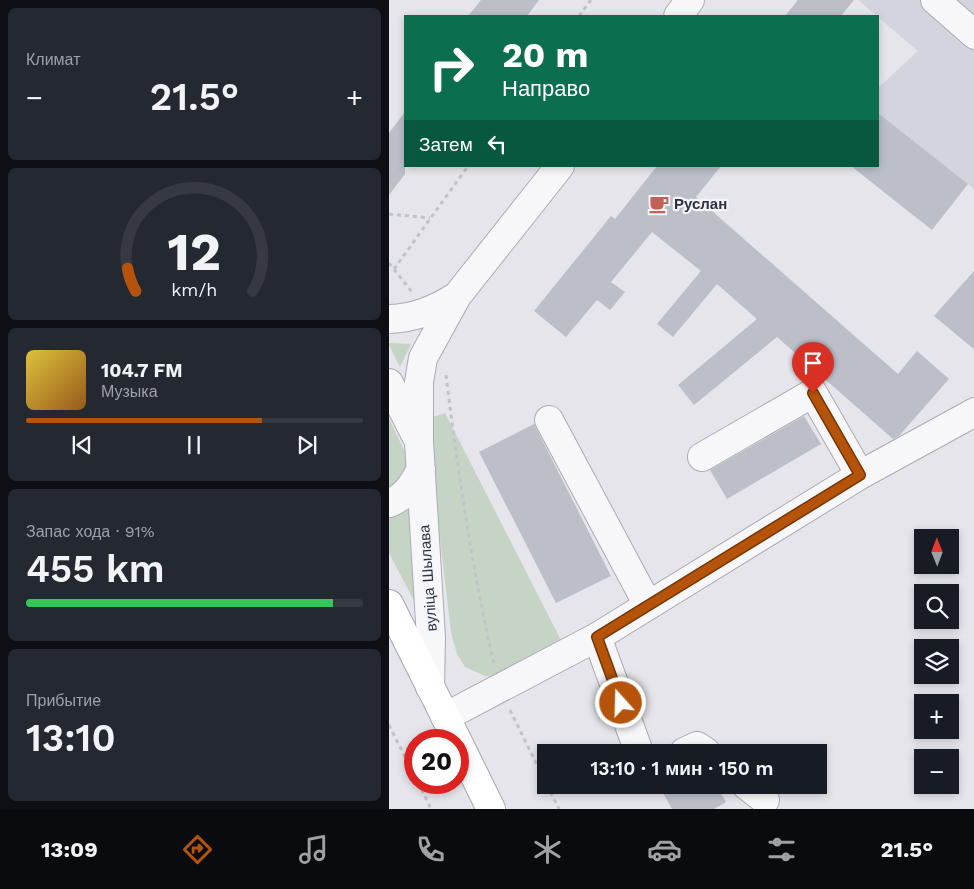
<!DOCTYPE html>
<html lang="ru">
<head>
<meta charset="utf-8">
<style>
  body { margin:0; font-family:"Work Sans",sans-serif; background:#242831; color:#f1f3f6; height:100vh; display:flex; flex-direction:column; font-size:19px; white-space:nowrap }
  * { box-sizing:border-box; margin:0 }
  p { font-size:16px; color:#9ea1a6 }
  .icon { flex:none; width:28px; height:28px; fill:none; stroke:currentColor; stroke-width:2; stroke-linecap:round; stroke-linejoin:round }
  .map { position:relative; flex:1; overflow:hidden }
  .sheet { display:flex; flex-direction:column; gap:8px; padding:8px; background:#0d0f14; width:389px }
  .sheet>* { flex:none }
  .top-card { position:absolute; left:15px; top:15px; width:475px; height:152px; border-radius:0px; box-shadow:0 2px 8px #0003; background:#0b6e4f; color:#fff; overflow:hidden }
  .needle { width:32px; rotate:359deg }
  .fabs { position:absolute; left:525px; top:529px; display:grid; gap:10px }
  .fabs a { display:grid; place-items:center; width:45px; height:45px; border-radius:0px; background:#171b24; box-shadow:0 2px 8px #0003; font-size:25px }
  .speed { position:absolute; left:15px; top:729px; display:flex; gap:10px; font-size:25px; font-weight:700; text-align:center }
  .speed>* { display:grid; place-content:center; width:65px; height:65px; border-radius:50%; background:#171b24; box-shadow:0 2px 8px #0003; line-height:1 }
  .speed .limit { border:8px solid #d22; background:#fff; color:#111 }
  .pin { position:absolute; display:grid; place-items:center; width:42px; height:42px; color:#fff; margin:-51px -21px; border-radius:50% 50% 50% 0; rotate:-45deg; box-shadow:0 0 5px #0007 }
  .pin .icon { rotate:45deg }
  .me { position:absolute; width:55px; margin:-28px; rotate:340deg; stroke-linejoin:round; filter:drop-shadow(0 0 4px #0008) }
  .turn { display:flex; align-items:center; gap:18px; height:105px; padding:0 15px; font-size:22px }
  .turn .icon { width:65px; height:65px; stroke-width:2.5 }
  .turn b { display:block; font-size:35px; line-height:42px }
  .then { display:flex; align-items:center; height:48px; padding:0 15px; background:#0003; gap:10px; font-size:19px }
  .big { font-size:38px; font-weight:600; line-height:1.1 }
  .sheet .card { flex:1; display:flex; flex-direction:column; justify-content:center; gap:8px; min-width:0; padding:0 18px; border-radius:8px; background:#242831 }
  .sheet .dial { align-items:center; gap:0 }
  .dial svg { height:130px; overflow:visible; fill:none; stroke:#363941; stroke-width:7; stroke-linecap:round; text-anchor:middle }
  .dial text { fill:#f1f3f6; stroke:none }
  .song { display:flex; align-items:center; gap:15px }
  .cover { width:60px; height:60px; border-radius:8px; background:linear-gradient(135deg,hsl(50 70% 55%),hsl(30 70% 35%)) }
  .played { height:5px; border-radius:2px; background:linear-gradient(90deg,#b45309 70%,#363941 70%) }
  .keys { display:flex; justify-content:space-around; direction:ltr }
  .heat { display:flex; justify-content:space-between; align-items:center; font-size:28px; direction:ltr }
  .charge { height:8px; border-radius:4px; background:linear-gradient(90deg,#34c759 91%,#363941 0) }
  .trip { position:absolute; left:148px; top:744px; width:290px; height:50px; border-radius:0px; background:#171b24; box-shadow:0 2px 8px #0003; font-weight:600; line-height:50px; text-align:center }
  .tabs { display:flex; height:80px; justify-content:space-around; align-items:center; background:#090b0e; color:#9ea1a6 }
  .tabs .icon { width:35px; height:35px }
  .tabs .on { color:#b45309 }
  .tabs b { font-size:22px; color:#f1f3f6 }
  main { display:flex; flex:1; min-height:0 }
  .map>svg:first-child { display:block }
  .built { fill:#d3d4dd }
  .green { fill:#c6d4c6 }
  .building { fill:#bcbec8 }
  .lines { fill:none; stroke-linecap:round; stroke-linejoin:round }
  .minor-casing { stroke:#aaabb5; stroke-width:30 }
  .major-casing { stroke:#a5a7b6; stroke-width:30 }
  .path { stroke:#c2c3ca; stroke-width:3; stroke-dasharray:4 4; stroke-linecap:butt }
  .minor { stroke:#f7f7fa; stroke-width:28 }
  .major { stroke:#fff; stroke-width:28 }
  .route-casing { stroke:#753606; stroke-width:12 }
  .route { stroke:#b45309; stroke-width:9 }
  .labels { text-anchor:middle; stroke-width:4.5; stroke-linejoin:round; paint-order:stroke }
  .poi-label { font-size:15px; font-weight:bold; fill:#2d3042; stroke:#f4f5f8; text-anchor:start }
  .street-label { font-size:15px; fill:#2d3042; stroke:#f4f5f8 }
</style>
</head>
<body>
<main>
<section class="sheet">
<div class="card"><p>Климат</p>
<div class="heat"><a>−</a><b class="big">21.5°</b><a>+</a></div>
</div>
<div class="card dial"><svg viewBox="0 0 100 80">
<path d="M14 69A42 42 0 1 1 86 69"/>
<path d="M14 69A42 42 0 0 1 9 55" stroke="#b45309"/>
<text x="50" y="56" font-size="32" font-weight="700">12</text>
<text x="50" y="72" font-size="11">km/h</text>
</svg></div>
<div class="card">
<div class="song"><i class="cover"></i><div><b>104.7 FM</b><p>Музыка</p></div></div>
<div class="played"></div>
<div class="keys"><svg class="icon" aria-label="previous" viewBox="0 0 24 24"><path d="M18 5L8 12l10 7zM5 5v14"/></svg><svg class="icon" aria-label="pause" viewBox="0 0 24 24"><path d="M8 5v14M16 5v14"/></svg><svg class="icon" aria-label="next" viewBox="0 0 24 24"><path d="M6 5l10 7-10 7zM19 5v14"/></svg></div>
</div>
<div class="card"><p>Запас хода · 91%</p><b class="big">455 km</b><div class="charge"></div></div>
<div class="card"><p>Прибытие</p><b class="big">13:10</b></div>
</section>
<div class="map">
<svg width="586" height="809" viewBox="0 0 586 809">
  <rect width="100%" height="100%" fill="#e5e5eb"/>
  <path class="built" d="M 469,0 L 585,0 L 585,189 L 489,113 L 489,88 L 529,51 Z"/>
  <path class="green" d="M 0,343 L 22,344 L 11,367 L 0,345 Z
    M 56,413 L 175,646 L 108,677 L 96,676 L 76,667 L 68,654 L 62,632 L 37,419 Z
    M 0,419 L 18,456 L 19,473 L 0,493 Z
    M 24,503 L 32,614 L 0,553 L 0,517 Z"/>
  <path class="building" d="M 92,0 L 150,0 L 138,16 L 79,16 Z
    M 409,0 L 465,0 L 452,16 L 396,16 Z
    M 16,112 L 16,174 L 0,195 L 0,133 Z
    M 489,113 L 579,184 L 543,230 L 462,166 L 489,166 Z
    M 268,166 L 332,166 L 307,197 L 509,374 L 528,351 L 560,379 L 510,436 L 504,439 L 388,337 L 305,405 L 289,385 L 368,319 L 328,284 L 284,337 L 268,324 L 312,271 L 263,232 L 222,282 L 236,292 L 221,310 L 208,300 L 177,337 L 145,311 L 222,216 L 226,219 Z
    M 586,270 L 586,350 L 545,316 Z
    M 415,416 L 432,444 L 338,499 L 321,470 Z
    M 145,424 L 222,576 L 167,603 L 90,452 Z
    M 289,785 L 327,785 L 337,802 L 325,809 L 283,809 L 274,793 Z"/>
  <g class="lines">
    <defs>
      <path id="minor" d="M 546,0 L 586,35
        M 289,16 L 301,0
        M 0,319 C 26,318 46,310 68,296
        M 0,383 L 27,436
        M 160,420 L 259,605
        M 313,457 L 424,393 L 471,475
        M 0,503 C 17,497 24,484 32,469
        M 208,637 L 250,752
        M 41,687 L 42,638 L 30,442 L 30,382 L 34,358 L 68,296 L 171,166
        M 56,717 L 208,637 L 471,475 L 586,412
        M 295,752 L 308,746 L 317,752
        M 357,785 L 376,800"/>
      <path id="major" d="M 0,604 L 68,740
        M 69,742 L 102,809"/>
    </defs>
    <use href="#minor" class="minor-casing"/>
    <use href="#major" class="major-casing"/>
    <path class="path" d="M 190,16 L 202,0
      M 0,214 L 41,218
      M 0,263 L 23,292
      M 5,269 L 79,166
      M 57,375 C 69,472 83,569 105,664
      M 121,710 L 156,781
      M 0,725 L 26,777
      M 29,782 L 42,809
      M 158,785 L 170,809"/>
    <use href="#minor" class="minor"/>
    <use href="#major" class="major"/>
  </g>
  <g class="lines">
    <defs>
      <path id="route" d="M 232,703 L 208,637 L 471,475 L 424,393"/>
    </defs>
    <use href="#route" class="route-casing"/>
    <use href="#route" class="route"/>
  </g>
  <defs>
    <symbol id="cafe-bare" viewBox="-9 -9 18 18"><path d="M-5.5-4.5H6V0H3Q3 3.5 0 3.5H-2.5Q-5.5 3.5-5.5 0ZM3-3.2v2h1.7v-2ZM-6 4.5H4V6H-6Z" fill="#c46156" stroke="#f4f5f8" stroke-width="2.5" paint-order="stroke"/></symbol>
  </defs>
  <g fill-rule="evenodd">
    <use href="#cafe-bare" x="256" y="190" width="28" height="28"/>
  </g>
  <g class="labels">
    <g class="poi-label">
      <text x="285" y="209">Руслан</text>
    </g>
    <g class="street-label">
      <text transform="translate(39 578) rotate(-94)" y="5">вуліца Шылава</text>
    </g>
  </g>
</svg>
<div class="fabs">
<a><svg class="needle" viewBox="-14 -14 28 28"><path d="M0-13l5 13h-10z" fill="#e53935"/><path d="M0 13l5-13h-10z" fill="#9ea1a6"/></svg></a>
<a><svg class="icon" aria-label="search" viewBox="0 0 24 24"><circle cx="10" cy="10" r="6"/><path d="M15 15l6 6"/></svg></a>
<a><svg class="icon" aria-label="layers" viewBox="0 0 24 24"><path d="M12 4l9 5-9 5-9-5zM3 14l9 5 9-5"/></svg></a>
<a>+</a>
<a>−</a>
</div>
<div class="speed"><div class="limit">20</div></div>
<div class="pin" style="left:424px;top:393px;background:#d93025"><svg class="icon" aria-label="arrive" viewBox="0 0 24 24"><path d="M6 21V4h12l-3 4 3 4H6"/></svg></div>
<svg class="me" style="left:232px;top:703px" viewBox="-20 -20 40 40"><circle r="17" fill="#b45309" stroke="#fff" stroke-width="3"/><path d="M0-11L8 9 0 5-8 9z" fill="#fff"/></svg>
<div class="trip">13:10 · 1 мин · 150 m</div>
<div class="top-card">
<div class="turn"><svg class="icon" aria-label="right" viewBox="0 0 24 24"><path d="M7 20v-9h11M14 6l5 5-5 5"/></svg><div><b>20 m</b>Направо</div></div>
<div class="then">Затем<svg class="icon" aria-label="left" viewBox="0 0 24 24"><path d="M17 20v-9H6M10 6l-5 5 5 5"/></svg></div>
</div>
</div>
</main>
<nav class="tabs">
<b>13:09</b>
<svg class="icon on" aria-label="directions" viewBox="0 0 24 24"><path d="M12 3l9 9-9 9-9-9zM9 14v-3h6M13 9l2 2-2 2"/></svg>
<svg class="icon" aria-label="music" viewBox="0 0 24 24"><path d="M9 18V5l10-2v13"/><circle cx="6" cy="18" r="3"/><circle cx="16" cy="16" r="3"/></svg>
<svg class="icon" aria-label="phone" viewBox="0 0 24 24"><path d="M5 4h4l2 5-3 2q2 4 5 5l2-3 5 2v4C11 20 4 13 5 4z"/></svg>
<svg class="icon" aria-label="climate" viewBox="0 0 24 24"><path d="M12 3v18M4 7l16 10M4 17L20 7"/></svg>
<svg class="icon" aria-label="car" viewBox="0 0 24 24"><path d="M5 17H2v-5l4-1 3-4h7l3 4 3 1v5h-3M9 17h6M6 11h13"/><circle cx="7" cy="17" r="2"/><circle cx="17" cy="17" r="2"/></svg>
<svg class="icon" aria-label="filters" viewBox="0 0 24 24"><path d="M4 7h16M4 17h16"/><circle cx="9" cy="7" r="2"/><circle cx="15" cy="17" r="2"/></svg>
<b>21.5°</b>
</nav>
</body>
</html>
